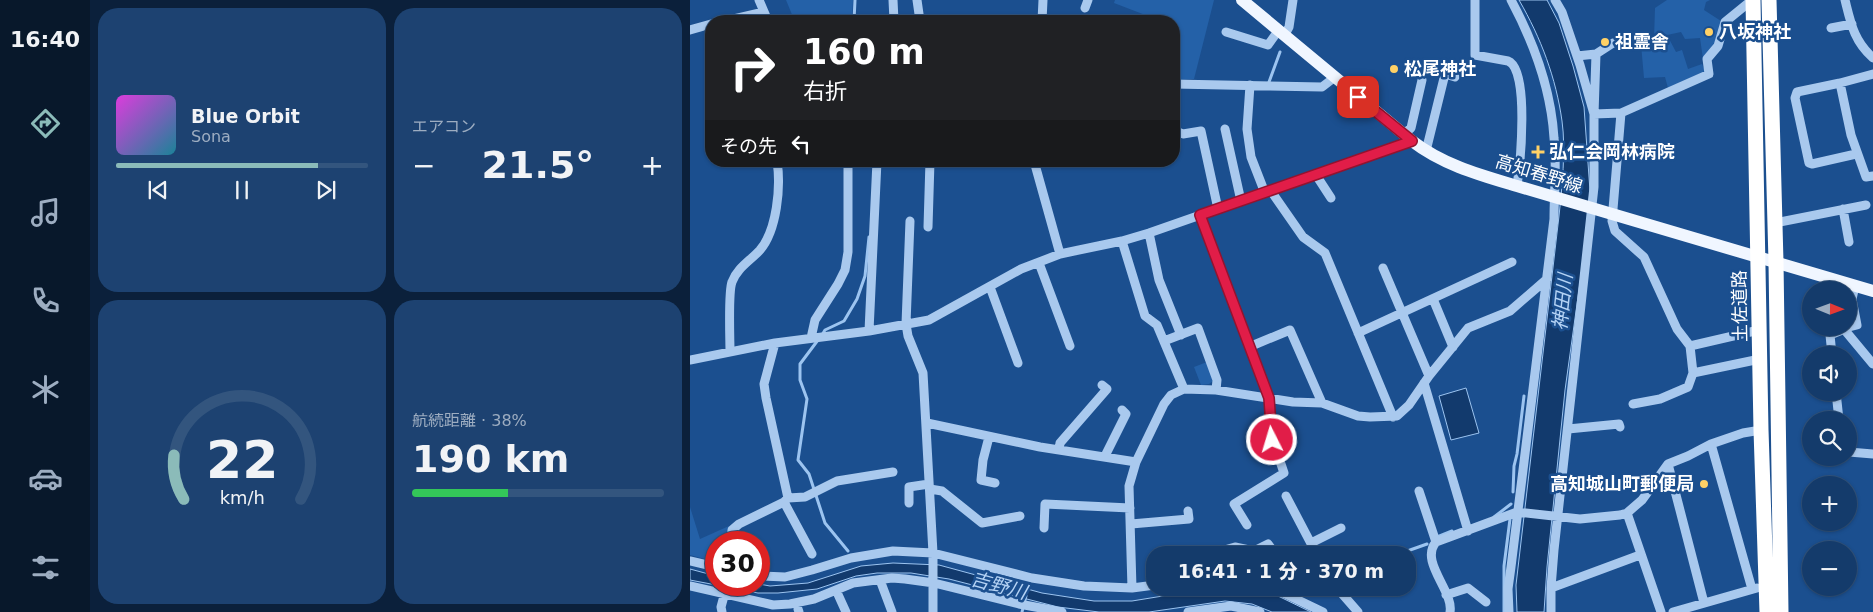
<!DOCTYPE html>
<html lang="ja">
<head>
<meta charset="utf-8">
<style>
  body { margin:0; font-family:"DejaVu Sans","Noto Sans JP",sans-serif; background:#1d4271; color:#f1f3f6; height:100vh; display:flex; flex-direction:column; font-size:19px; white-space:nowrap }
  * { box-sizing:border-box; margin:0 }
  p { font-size:16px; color:#9dadc1 }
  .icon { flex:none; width:28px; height:28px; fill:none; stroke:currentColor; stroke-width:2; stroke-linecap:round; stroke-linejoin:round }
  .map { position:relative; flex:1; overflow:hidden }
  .drawer { display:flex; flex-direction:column; gap:8px; padding:8px; background:#0b203b; width:600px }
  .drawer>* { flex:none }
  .hud { position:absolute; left:15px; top:15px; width:475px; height:152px; border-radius:20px; box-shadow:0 1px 4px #0004,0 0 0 1px #33557e; background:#202124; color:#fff; overflow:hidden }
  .needle { width:32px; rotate:91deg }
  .controls { position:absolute; left:1112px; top:281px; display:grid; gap:10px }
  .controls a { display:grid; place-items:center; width:55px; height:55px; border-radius:50%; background:#143b6b; box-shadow:0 1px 4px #0004,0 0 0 1px #33557e; font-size:25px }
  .speed { position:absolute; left:15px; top:531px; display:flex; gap:10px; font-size:25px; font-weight:700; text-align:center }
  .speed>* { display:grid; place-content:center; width:65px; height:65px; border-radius:50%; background:#143b6b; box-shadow:0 1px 4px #0004,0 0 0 1px #33557e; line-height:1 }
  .speed .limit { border:8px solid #d22; background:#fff; color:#111 }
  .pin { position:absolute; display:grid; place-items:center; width:42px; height:42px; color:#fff; margin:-21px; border-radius:10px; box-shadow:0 2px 8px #0006 }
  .me { position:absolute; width:55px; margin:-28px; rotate:355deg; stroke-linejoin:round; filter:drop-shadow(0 0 4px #0008) }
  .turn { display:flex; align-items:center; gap:18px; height:105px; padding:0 15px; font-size:22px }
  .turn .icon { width:65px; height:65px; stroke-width:2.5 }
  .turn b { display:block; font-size:35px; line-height:42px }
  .then { display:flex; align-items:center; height:48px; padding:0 15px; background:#0003; gap:10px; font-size:19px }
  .big { font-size:38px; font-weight:800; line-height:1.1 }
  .drawer .tile { flex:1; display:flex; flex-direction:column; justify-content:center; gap:8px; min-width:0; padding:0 18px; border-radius:20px; background:#1d4271 }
  .drawer .dial { align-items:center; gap:0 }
  .dial svg { height:130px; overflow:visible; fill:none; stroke:#33557e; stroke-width:7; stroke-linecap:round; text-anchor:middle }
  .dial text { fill:#f1f3f6; stroke:none }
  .song { display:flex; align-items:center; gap:15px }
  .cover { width:60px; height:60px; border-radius:8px; background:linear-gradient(135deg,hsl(300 70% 55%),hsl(190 70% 35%)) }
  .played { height:5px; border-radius:2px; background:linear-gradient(90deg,#8bbbb9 80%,#33557e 80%) }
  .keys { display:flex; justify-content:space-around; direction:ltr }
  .heat { display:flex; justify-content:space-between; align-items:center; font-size:28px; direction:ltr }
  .charge { height:8px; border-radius:4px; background:linear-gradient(90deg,#34c759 38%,#33557e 0) }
  .drawer .tiles { flex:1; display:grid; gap:8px; grid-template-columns:repeat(2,1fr) }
  .trip { position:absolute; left:456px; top:546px; width:270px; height:50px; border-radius:20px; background:#143b6b; box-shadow:0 1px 4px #0004,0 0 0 1px #33557e; font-weight:800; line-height:50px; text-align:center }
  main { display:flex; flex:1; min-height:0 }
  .tab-bar { display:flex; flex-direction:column; width:90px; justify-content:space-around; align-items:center; background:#08182b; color:#9dadc1 }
  .tab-bar .icon { width:35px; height:35px }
  .tab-bar .active { color:#8bbbb9 }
  .tab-bar b { font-size:22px; color:#f1f3f6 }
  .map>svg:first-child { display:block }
  .green { fill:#2461a8 }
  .water { fill:#123a6d; stroke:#9cc4f0 }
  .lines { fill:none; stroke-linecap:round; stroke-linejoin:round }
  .stream { stroke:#9cc4f0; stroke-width:3 }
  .minor { stroke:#a9c9ee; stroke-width:9 }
  .major { stroke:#f0f6ff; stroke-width:12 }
  .highway { stroke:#fff; stroke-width:15 }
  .route-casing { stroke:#92132f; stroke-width:12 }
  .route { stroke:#e11d48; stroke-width:9 }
  .poi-dot { fill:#ffd166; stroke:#1b4f8f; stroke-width:2 }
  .labels { text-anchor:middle; stroke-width:5; stroke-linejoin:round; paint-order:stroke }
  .poi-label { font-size:18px; font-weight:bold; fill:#fff; stroke:#1b4f8f; text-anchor:start }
  .street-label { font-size:18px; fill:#fff; stroke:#1b4f8f }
  .water-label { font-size:19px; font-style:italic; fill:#b5d3f5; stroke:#1b4f8f }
</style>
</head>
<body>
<main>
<nav class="tab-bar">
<b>16:40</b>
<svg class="icon active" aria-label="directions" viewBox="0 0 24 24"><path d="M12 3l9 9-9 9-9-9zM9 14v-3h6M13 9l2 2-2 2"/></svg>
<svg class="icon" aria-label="music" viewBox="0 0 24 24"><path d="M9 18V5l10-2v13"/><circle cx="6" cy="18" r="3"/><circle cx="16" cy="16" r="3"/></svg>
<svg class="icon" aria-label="phone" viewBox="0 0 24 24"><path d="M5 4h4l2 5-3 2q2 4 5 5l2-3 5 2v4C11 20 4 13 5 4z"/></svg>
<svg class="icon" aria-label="climate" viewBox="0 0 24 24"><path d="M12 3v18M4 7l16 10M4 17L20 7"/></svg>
<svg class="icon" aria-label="car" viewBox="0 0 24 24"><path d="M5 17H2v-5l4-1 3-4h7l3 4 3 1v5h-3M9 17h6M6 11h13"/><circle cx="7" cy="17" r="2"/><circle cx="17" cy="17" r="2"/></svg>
<svg class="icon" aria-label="filters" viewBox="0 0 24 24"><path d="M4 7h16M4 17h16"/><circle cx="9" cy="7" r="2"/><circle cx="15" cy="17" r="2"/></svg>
</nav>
<section class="drawer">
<div class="tiles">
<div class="tile">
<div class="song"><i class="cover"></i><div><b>Blue Orbit</b><p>Sona</p></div></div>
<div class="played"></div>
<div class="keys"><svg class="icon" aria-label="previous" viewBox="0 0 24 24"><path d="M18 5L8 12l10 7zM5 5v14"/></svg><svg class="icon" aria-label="pause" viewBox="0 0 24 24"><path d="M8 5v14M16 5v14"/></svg><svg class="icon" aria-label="next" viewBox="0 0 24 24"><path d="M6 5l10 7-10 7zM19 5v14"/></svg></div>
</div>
<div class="tile"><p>エアコン</p>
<div class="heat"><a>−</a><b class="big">21.5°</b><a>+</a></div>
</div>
<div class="tile dial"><svg viewBox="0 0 100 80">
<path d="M14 69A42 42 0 1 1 86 69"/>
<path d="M14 69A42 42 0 0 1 8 42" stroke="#8bbbb9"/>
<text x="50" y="56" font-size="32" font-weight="700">22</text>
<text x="50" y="72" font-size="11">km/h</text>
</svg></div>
<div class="tile"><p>航続距離 · 38%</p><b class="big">190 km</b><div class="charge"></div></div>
</div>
</section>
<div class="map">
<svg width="1183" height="612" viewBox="0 0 1183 612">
  <rect width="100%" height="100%" fill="#1b4f8f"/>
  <path class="green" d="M 96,0 L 163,0 L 162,21 L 97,21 L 103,17 Z
    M 425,0 L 524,0 L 504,79 L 484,80 L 484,21 L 471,21 L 424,3 Z
    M 977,0 L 1020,0 L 1016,2 L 1014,10 L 1031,21 L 1026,44 L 1013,59 L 1010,38 L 995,39 L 991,32 L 977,35 L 986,52 L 992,50 L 998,69 L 1012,64 L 1015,71 L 978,88 L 975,77 L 954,78 L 951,44 L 964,39 L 965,8 Z
    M 517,362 L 523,381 L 519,384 L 511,385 L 504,367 Z
    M 0,507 L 10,539 L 39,526 L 39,542 L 26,542 L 26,562 L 0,555 Z"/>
  <path class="water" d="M 829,0 L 857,0 L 869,23 L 883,66 L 894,107 L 900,191 L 893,261 L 875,390 L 857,567 L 854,612 L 827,612 L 826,585 L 869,216 C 872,188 876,149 872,121 C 866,78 851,38 829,0 Z
    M 776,388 L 789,433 L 761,440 L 749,396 Z
    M 203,563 L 249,565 L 352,593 L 404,601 L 442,601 L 522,588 L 556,588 L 588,596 L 621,612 L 582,612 L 562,604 L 535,601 L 459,612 L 409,612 L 368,607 L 259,579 L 221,573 L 187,573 L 166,576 L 127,589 L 88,593 L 68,593 L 0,580 L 0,569 L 26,576 L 26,585 L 69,584 L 80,586 L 118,583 L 171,566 Z"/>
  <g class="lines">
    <path class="stream" d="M 164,21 L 165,0
      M 579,82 L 590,52
      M 132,335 L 135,330 L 154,321 L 167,299 L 175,276 L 179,237
      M 128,340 L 110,364 L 110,380 L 117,399 L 108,460 L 119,474 L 135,523 L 158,551
      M 823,492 L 824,466 L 827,454 L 834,396
      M 804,517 L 821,504
      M 747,537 L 762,531
      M 659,555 L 669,555
      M 706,555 L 737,544
      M 602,593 L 609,588
      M 332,612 L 336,596
      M 814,612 L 814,566 L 820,519"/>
    <path class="minor" d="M 69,0 L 78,21
      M 203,0 L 204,21
      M 227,0 L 230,21
      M 785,0 L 785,55 L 818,61 C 840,69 830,166 827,186
      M 1155,0 C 1161,24 1164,41 1183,58
      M 395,8 L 398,0
      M 35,21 L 74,12
      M 352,21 L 353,0
      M 1141,28 L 1162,24
      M 0,30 L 21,24
      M 536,32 L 578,45 L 588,31
      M 594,36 L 599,27 L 603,0
      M 923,43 L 906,54 L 904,114 L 931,113 L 922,221 L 925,231 L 954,257 L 987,329 L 1000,346 L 1003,373 L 998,387 L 970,399 L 943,404
      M 887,56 L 906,54
      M 1150,83 L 1161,135 L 1176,177 L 1183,176
      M 484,84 L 632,87 L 645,77
      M 560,85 L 557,129 L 561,157 L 575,193
      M 931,113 L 1019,74 L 1017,59 L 1028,46 L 1035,22 L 1062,0
      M 535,129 L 551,201
      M 484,130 L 493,134 L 511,131 L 528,209
      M 714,134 L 721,128 L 732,80
      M 736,151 L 755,74 L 765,77
      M 1166,154 L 1122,164 L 1119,163 L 1105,98 L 1107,92 L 1150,83 L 1183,74
      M 344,161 L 370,254
      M 626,175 L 641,198
      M 581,191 L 613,237 L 635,253 L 703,417
      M 1153,209 L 1159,242
      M 510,215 L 559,347
      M 220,221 L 216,324 L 218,336 L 233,373 L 243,553 L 243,612
      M 1085,223 L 1176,205
      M 238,227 L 240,161
      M 459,233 L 469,280 L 491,335
      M 432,241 L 455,316 L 467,325 L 494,389
      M 349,263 L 380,346
      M 693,268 L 739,376
      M 1138,278 L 1142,290
      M 300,287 L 328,363
      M 743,299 L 763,347
      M 1159,327 L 1167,325 L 1162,299 L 1165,286
      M 1153,328 L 1183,364
      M 179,331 L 187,161
      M 668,333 L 822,262
      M 121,338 L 125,320 L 148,284 L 155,270 L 158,252 L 158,161
      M 474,341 L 508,328 L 527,380 L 526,390
      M 1000,346 L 1069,330
      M 40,352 C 40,339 38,292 42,282 C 47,268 60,261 70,250 C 87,230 91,187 87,161
      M 1142,355 L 1140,335 L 1157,328
      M 0,360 L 85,343 L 179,331 L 239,320 L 331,269 L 370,254 L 432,241 L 459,233 L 722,141
      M 1003,373 L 1070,359
      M 734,383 L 778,531
      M 1146,392 L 1149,420
      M 237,423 L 350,447 L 446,462
      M 878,429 L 929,424 L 930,427
      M 299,437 L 293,460 L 291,480 L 305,483
      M 1021,444 L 1062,589
      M 369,450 L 370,443 L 417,389 L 412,385
      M 1159,452 L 1183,454
      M 415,456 L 436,414 L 432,410
      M 978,464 L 1014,603
      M 240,489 L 252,491 L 292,523 L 330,516
      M 729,491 L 746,542
      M 596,496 L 627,555
      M 98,498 L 115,497 L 147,481 L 203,472
      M 94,502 L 122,554
      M 219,503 L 219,487 L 239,484
      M 937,513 L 971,612
      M 441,524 L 499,519 L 498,511
      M 557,525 L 544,504 L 594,473 L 583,440 L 579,398 L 559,347 L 600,330 L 632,403
      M 354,528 L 355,504 L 440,508
      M 41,542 L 42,530 L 49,524 L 94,502 L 98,498 L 76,398 L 74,384 L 85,343
      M 621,543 L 651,528
      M 529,555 L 531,551 L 545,547 L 564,551 L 578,544 L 586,555
      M 0,561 L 26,567
      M 69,576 L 95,577 L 122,570 L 161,558 L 203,551 L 243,553 L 342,578 L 394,586 L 442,588 L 465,585
      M 190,580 L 202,612
      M 0,586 L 83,605 L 100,604 L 124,599 L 163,583 L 202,578 L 215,579 L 244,583 L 329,604 L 372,612
      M 442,588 L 439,486 L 446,462 L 474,404 L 481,395 L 494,389 L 526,390 L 603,402 L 632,403 L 668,416 L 680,417 L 707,416 L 719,405 L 739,376 L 778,328 L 820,311 L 857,279
      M 583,588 L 633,612
      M 647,588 L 668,612
      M 861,588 L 950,555
      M 146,590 L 156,612
      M 756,595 L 778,588 L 796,602
      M 108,609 L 109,612
      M 32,612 L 31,607 L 37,585
      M 498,612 L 541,606 L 570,612
      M 760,612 C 764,591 729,562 746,542 L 827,512 L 890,519 L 930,515 L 937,513 L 952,500 L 978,464 L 998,456 L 1021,444 L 1053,433 L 1071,430
      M 819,612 L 818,589 L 821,567 L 864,219 C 864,192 867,165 864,138 C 861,89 844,43 821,0
      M 861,612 L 861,588 L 864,550 L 904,187 L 904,114 L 890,65 L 872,12 L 865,0
      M 983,612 L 1067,588"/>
    <path class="major" d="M 552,0 L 722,141 C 753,165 790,175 827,186 L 1183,291"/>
    <path class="highway" d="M 1063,0 L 1071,430 L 1077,612
      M 1079,0 L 1086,262 L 1091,612"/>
  </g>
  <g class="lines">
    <defs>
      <path id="route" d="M 582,440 L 579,398 L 510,215 L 722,141 L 668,97"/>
    </defs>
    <use href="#route" class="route-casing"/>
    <use href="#route" class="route"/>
  </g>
  <g class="poi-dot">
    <circle cx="1019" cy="32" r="5"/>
    <circle cx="915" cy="42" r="5"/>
    <circle cx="704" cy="69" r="5"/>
    <path d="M845.5 144.5h5v5h5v5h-5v5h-5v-5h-5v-5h5z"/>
    <circle cx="1014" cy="484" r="5"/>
  </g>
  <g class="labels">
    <g class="poi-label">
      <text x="1029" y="38">八坂神社</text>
      <text x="925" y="48">祖霊舎</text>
      <text x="714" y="75">松尾神社</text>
      <text x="859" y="158">弘仁会岡林病院</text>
      <text x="1004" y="490" text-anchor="end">高知城山町郵便局</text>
    </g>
    <g class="street-label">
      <text transform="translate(849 174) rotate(17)" y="6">高知春野線</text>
      <text transform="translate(1050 306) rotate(-91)" y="6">土佐道路</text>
    </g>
    <g class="water-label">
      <text transform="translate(872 302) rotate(-84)" y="7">神田川</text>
      <text transform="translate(309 585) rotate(15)" y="7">吉野川</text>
    </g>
  </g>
</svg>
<div class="controls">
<a><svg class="needle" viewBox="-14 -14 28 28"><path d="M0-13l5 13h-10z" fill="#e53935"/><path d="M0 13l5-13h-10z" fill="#9dadc1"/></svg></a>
<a><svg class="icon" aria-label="sound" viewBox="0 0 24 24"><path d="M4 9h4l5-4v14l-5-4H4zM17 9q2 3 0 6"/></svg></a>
<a><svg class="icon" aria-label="search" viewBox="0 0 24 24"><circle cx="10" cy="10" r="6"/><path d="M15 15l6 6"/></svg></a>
<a>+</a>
<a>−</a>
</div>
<div class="speed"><div class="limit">30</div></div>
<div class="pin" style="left:668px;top:97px;background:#d93025"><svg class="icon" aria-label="arrive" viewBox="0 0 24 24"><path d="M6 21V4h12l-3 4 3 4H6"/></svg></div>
<svg class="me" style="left:582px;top:440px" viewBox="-20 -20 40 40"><circle r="17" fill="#e11d48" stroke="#fff" stroke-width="3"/><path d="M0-11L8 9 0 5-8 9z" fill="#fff"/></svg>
<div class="trip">16:41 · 1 分 · 370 m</div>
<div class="hud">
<div class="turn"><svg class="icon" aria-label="right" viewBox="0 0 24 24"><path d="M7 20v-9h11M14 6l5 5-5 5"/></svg><div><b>160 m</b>右折</div></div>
<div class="then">その先<svg class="icon" aria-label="left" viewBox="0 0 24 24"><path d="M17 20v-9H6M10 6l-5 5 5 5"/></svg></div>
</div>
</div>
</main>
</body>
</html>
